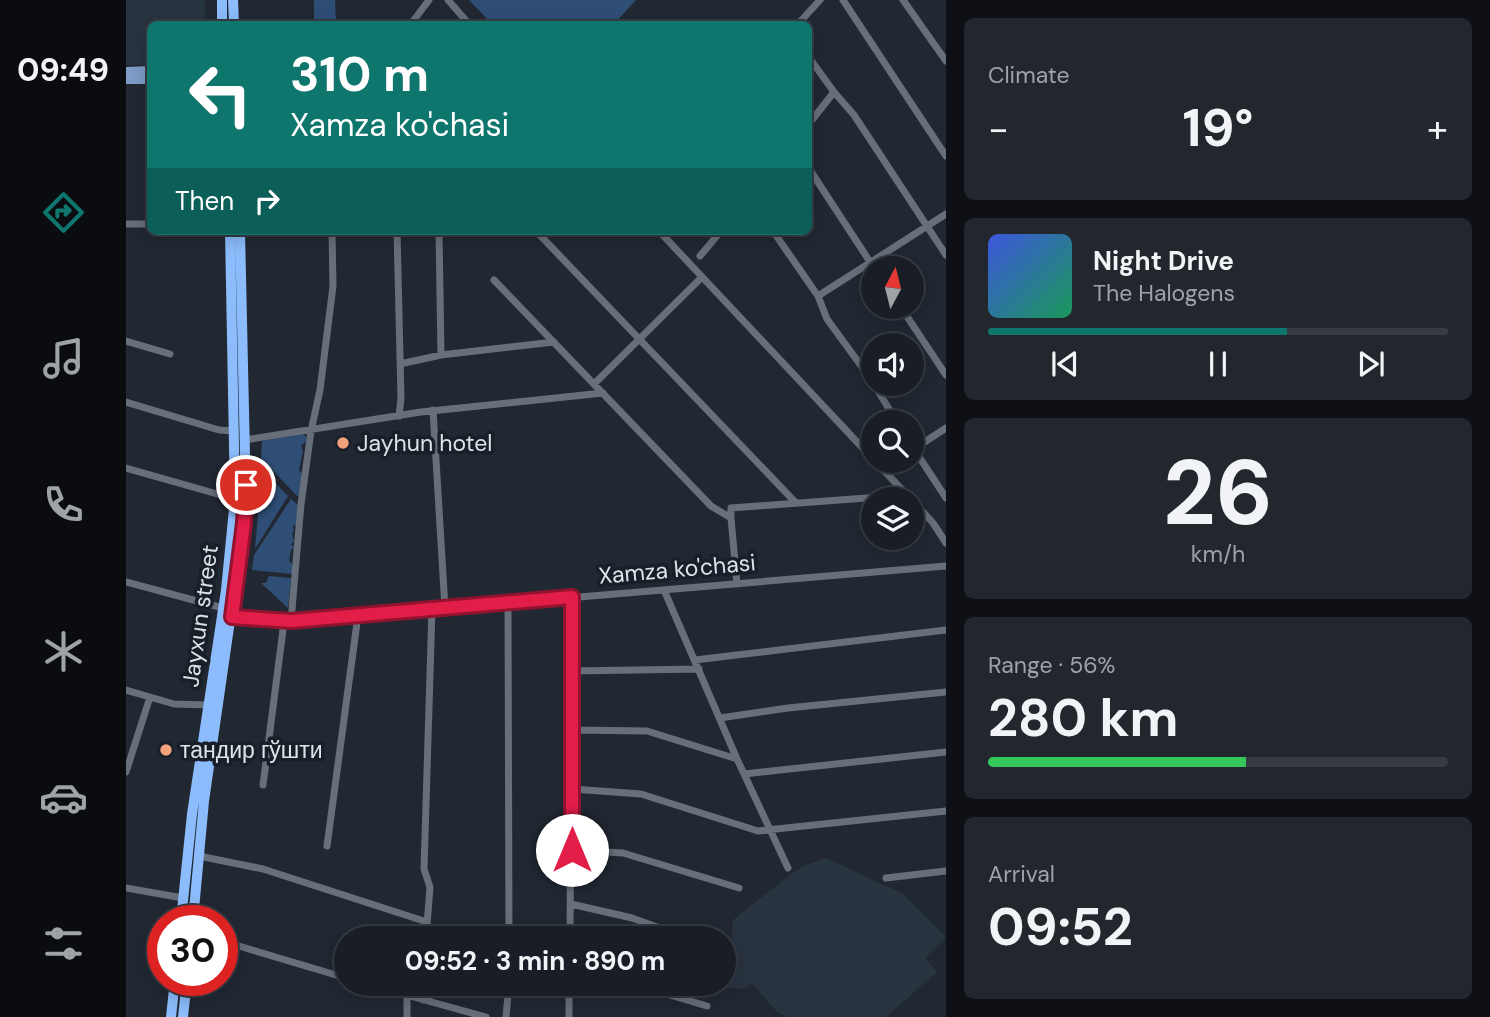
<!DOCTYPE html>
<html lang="en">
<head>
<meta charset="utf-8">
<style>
  body { margin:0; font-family:"DM Sans",sans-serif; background:#22272e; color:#f1f3f6; height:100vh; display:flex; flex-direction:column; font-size:26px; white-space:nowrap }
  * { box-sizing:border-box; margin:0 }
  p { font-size:23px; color:#9fa2a7 }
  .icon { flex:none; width:38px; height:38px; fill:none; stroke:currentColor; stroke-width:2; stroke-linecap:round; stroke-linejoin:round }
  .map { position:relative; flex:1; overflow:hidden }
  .side { display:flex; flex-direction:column; gap:18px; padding:18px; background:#0e1015; width:544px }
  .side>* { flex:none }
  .guide { position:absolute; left:21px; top:21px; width:665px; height:214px; border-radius:10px; box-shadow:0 4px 18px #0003,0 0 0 2px #373c43; background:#0f766e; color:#fff; overflow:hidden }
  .needle { width:46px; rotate:7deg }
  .fabs { position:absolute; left:735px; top:256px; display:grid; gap:14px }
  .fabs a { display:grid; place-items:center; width:63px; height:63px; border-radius:50%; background:#191e26; box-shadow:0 4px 18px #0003,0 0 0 2px #373c43; font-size:35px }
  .speed { position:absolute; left:21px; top:905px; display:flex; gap:14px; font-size:35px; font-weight:700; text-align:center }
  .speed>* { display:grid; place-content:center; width:91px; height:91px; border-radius:50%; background:#191e26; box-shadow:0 4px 18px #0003,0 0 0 2px #373c43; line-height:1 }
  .speed .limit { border:10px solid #d22; background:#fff; color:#111 }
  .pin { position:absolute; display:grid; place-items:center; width:60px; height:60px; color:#fff; margin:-30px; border:4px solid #fff; border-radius:50%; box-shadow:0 2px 7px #0007 }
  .me { position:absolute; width:77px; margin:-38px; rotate:0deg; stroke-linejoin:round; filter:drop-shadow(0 0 5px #0008) }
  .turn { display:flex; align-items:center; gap:24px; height:147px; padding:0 28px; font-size:32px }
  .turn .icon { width:91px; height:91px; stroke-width:2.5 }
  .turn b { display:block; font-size:49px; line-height:60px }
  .then { display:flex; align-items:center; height:66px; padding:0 28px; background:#0003; gap:14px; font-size:26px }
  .big { font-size:52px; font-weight:700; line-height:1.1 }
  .side .tile { flex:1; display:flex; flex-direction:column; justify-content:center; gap:10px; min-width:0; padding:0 24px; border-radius:10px; background:#22272e }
  .side .dial { align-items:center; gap:0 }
  .dial b { font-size:91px; line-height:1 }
  .song { display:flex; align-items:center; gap:21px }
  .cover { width:84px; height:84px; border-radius:10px; background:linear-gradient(135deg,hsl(230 70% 55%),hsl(150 70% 35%)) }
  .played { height:7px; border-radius:4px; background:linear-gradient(90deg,#0f766e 65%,#373c43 65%) }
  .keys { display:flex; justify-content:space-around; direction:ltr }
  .heat { display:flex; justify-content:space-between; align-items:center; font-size:38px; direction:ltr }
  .charge { height:10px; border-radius:5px; background:linear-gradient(90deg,#34c759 56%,#373c43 0) }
  .trip { position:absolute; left:208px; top:926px; width:402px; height:70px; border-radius:35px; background:#191e26; box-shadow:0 4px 18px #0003,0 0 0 2px #373c43; font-weight:700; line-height:70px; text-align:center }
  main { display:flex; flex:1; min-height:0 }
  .menu { display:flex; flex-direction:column; width:126px; justify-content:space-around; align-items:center; background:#0a0c0f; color:#9fa2a7 }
  .menu .icon { width:49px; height:49px }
  .menu .active { color:#0f766e }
  .menu b { font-size:32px; color:#f1f3f6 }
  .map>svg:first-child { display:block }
  .built { fill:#293441 }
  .green { fill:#2f4e76 }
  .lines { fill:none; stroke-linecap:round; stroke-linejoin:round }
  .minor { stroke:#676f7a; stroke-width:7 }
  .major { stroke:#7d9dc7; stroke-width:10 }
  .highway { stroke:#8cbcfb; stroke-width:10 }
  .route-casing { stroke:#92132f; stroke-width:18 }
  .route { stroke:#e11d48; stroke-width:12 }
  .poi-dot { fill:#f1a17c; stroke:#181f28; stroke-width:2.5 }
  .labels { text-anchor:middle; stroke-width:7; stroke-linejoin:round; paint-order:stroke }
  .poi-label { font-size:23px; fill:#dde2e8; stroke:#181f28; text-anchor:start }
  .street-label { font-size:23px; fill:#dde2e8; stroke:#181f28 }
</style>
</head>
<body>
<main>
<nav class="menu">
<b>09:49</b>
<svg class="icon active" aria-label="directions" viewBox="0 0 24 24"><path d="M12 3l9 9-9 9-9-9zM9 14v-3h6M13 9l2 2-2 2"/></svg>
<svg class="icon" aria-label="music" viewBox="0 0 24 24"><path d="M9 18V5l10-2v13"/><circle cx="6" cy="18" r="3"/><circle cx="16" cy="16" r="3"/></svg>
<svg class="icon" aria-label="phone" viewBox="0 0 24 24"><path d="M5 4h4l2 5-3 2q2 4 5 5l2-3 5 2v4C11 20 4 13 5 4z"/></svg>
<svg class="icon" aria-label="climate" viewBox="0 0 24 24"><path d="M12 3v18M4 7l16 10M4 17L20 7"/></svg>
<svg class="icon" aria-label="car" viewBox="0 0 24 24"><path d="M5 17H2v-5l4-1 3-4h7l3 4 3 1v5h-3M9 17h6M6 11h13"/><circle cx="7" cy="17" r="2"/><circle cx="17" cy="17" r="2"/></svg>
<svg class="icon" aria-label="filters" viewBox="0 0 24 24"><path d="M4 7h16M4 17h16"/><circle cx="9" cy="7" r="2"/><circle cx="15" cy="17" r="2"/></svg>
</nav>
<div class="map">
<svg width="820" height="1017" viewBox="0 0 820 1017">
  <rect width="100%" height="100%" fill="#212832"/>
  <path class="built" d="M 0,0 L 79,0 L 79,24 L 24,24 L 24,65 L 0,65 Z
    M 700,858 L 777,894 L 820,937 L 799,958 L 811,972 L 760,1017 L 662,1017 L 651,1012 L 626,983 L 618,989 L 599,988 L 607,920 L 665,874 L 680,865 Z"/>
  <path class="green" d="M 188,0 L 209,0 L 210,24 L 188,24 Z
    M 343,0 L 510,0 L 488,24 L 366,24 Z
    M 177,434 L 180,436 L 180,441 L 175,446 L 177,451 L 173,470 L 177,476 L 175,494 L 171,496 L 135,458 L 136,441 Z
    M 136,469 L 162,496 L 129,549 Z
    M 165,499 L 173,506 L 171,524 L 167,526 L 168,532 L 166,533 L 168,542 L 165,544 L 168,547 L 165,550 L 163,561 L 167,565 L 166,574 L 126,570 L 128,555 Z
    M 143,576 L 165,578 L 162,608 L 135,583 L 140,583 Z"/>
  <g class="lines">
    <path class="minor" d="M 322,0 L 343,24
      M 717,0 L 820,156
      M 777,0 L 820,61
      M 285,24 L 303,0
      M 672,24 L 694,0
      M 682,56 L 708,92 L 728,115 L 820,255
      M 682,125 L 708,92
      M 682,167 L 748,268
      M 0,224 L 24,224
      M 271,231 L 275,398 L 273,416
      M 313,231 L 315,355
      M 410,231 L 670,503
      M 533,231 L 747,459
      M 647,231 L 692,296 L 701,319 L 744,378 L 771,422
      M 574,256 L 595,231
      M 368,280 L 585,506 L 605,518 L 611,584
      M 692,296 L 820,214
      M 774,306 L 820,375
      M 0,341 L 44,354
      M 274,364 L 315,355 L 428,342
      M 468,384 L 576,277
      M 0,402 L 93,430 L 109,431
      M 307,410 L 319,608
      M 119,440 L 295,412 L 477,393
      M 786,446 L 820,498
      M 788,449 L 820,428
      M 748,460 L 781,495
      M 0,468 L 109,499
      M 786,500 L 807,523 L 820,543
      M 605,518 L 605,508 L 781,495
      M 0,582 L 97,608 L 106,617 L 158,622 L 820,566
      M 538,590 L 611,759 L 662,868
      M 382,603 L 383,938
      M 165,621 L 175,504 L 185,431 L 194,390 L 207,286 L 206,231
      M 569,660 L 820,630
      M 446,671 L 573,669
      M 0,690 L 48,704 L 83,705
      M 594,718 L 662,708 L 820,692
      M 446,730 L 521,731 L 611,759
      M 0,772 L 24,697
      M 618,774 L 820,752
      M 137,785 L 158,622
      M 446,789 L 515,794 L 632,831 L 820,811
      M 201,846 L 232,615
      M 446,850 L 497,853 L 613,888
      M 73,856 L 137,869 L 301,922
      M 760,878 L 820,871
      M 0,888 L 57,898
      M 445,904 L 506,918 L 559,937
      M 300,938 L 304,887 L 298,869 L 306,609
      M 444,938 L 446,597
      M 96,941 L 220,978
      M 241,984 L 360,1017
      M 507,984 L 581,1006
      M 281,995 L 281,1017
      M 297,1000 L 298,984
      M 380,1017 L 383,984
      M 443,1017 L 443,984"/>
    <path class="major" d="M 0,72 L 24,71
      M 0,79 L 24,79"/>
    <path class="highway" d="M 96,0 L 96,24
      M 107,0 L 108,24
      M 55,920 L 66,814 L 100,590 L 109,499 L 104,231
      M 67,920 L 78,801 L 118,523 L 119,455 L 114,231
      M 45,1017 L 49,980
      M 57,1017 L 61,980"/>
  </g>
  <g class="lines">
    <defs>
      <path id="route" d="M 120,485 L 118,523 L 106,617 L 165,621 L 446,597 L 446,850"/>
    </defs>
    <use href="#route" class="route-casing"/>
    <use href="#route" class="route"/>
  </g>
  <g class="poi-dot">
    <circle cx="217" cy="443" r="7"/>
    <circle cx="40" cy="750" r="7"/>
  </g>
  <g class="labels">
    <g class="poi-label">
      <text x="231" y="451">Jayhun hotel</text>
      <text x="54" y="758">тандир гўшти</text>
    </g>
    <g class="street-label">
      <text transform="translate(551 569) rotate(-5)" y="8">Xamza ko'chasi</text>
      <text transform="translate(74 616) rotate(-82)" y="8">Jayxun street</text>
    </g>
  </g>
</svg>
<div class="fabs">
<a><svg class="needle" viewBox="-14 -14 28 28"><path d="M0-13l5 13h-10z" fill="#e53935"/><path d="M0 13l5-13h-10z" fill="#9fa2a7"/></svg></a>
<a><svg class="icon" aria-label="sound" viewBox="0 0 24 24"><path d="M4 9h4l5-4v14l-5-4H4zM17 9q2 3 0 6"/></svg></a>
<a><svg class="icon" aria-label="search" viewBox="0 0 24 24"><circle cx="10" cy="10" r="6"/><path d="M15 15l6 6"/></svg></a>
<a><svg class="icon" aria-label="layers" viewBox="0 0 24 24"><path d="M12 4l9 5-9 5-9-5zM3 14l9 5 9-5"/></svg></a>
</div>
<div class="speed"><div class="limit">30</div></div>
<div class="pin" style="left:120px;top:485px;background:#d93025"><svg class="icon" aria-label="arrive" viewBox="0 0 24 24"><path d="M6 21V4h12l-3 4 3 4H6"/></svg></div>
<svg class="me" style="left:446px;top:850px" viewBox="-20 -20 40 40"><circle r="19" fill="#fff"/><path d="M0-13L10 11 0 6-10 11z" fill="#e11d48"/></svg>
<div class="trip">09:52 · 3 min · 890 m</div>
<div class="guide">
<div class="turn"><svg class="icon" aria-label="left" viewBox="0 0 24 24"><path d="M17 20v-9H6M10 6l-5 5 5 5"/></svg><div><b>310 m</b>Xamza ko'chasi</div></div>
<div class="then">Then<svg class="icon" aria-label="right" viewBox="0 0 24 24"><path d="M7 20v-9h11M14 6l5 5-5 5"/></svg></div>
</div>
</div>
<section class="side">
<div class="tile"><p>Climate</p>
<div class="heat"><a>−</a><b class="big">19°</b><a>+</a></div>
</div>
<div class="tile">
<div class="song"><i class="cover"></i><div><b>Night Drive</b><p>The Halogens</p></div></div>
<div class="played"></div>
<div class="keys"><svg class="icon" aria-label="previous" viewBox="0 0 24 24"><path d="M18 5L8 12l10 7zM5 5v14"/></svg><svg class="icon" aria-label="pause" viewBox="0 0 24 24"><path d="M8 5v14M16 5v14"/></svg><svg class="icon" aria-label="next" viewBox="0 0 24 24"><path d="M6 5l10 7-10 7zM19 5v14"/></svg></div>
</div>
<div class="tile dial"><b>26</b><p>km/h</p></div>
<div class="tile"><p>Range · 56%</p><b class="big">280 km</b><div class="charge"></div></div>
<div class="tile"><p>Arrival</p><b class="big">09:52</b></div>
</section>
</main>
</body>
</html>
